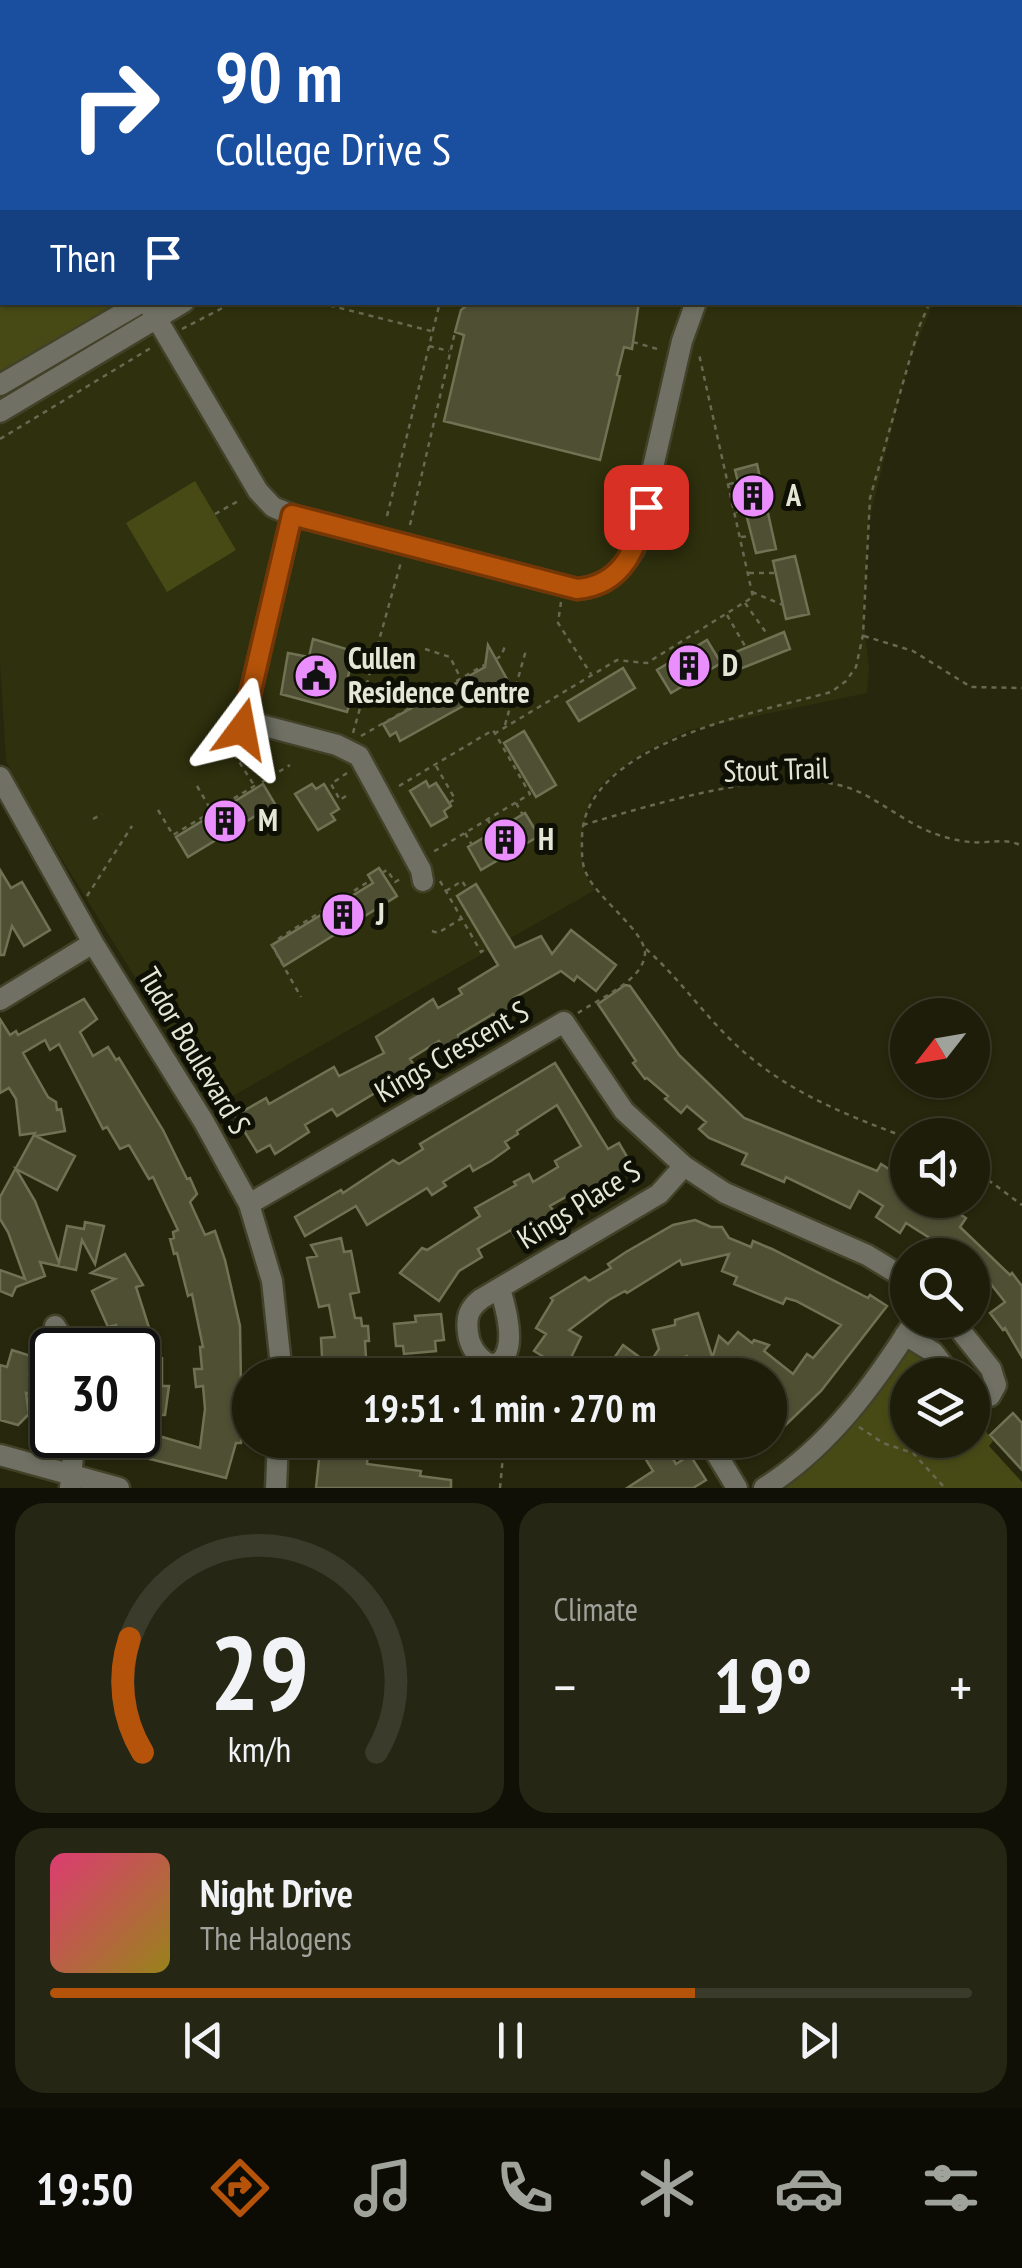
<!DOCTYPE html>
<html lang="en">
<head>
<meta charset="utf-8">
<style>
  body { margin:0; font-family:"PT Sans Narrow",sans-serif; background:#252613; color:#f1f3f6; height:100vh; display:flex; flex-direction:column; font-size:38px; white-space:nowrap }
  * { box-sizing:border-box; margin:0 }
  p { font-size:32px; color:#a0a29c }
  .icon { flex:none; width:55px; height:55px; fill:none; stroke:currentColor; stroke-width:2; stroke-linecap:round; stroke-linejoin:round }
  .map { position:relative; height:1488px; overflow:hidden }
  .sheet { display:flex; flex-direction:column; gap:15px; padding:15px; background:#101006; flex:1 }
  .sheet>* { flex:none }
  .hud { position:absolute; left:0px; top:0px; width:1022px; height:305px; box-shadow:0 2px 8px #0004,0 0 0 2px #3b3b2b; background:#1a4fa0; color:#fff; overflow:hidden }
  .needle { width:65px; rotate:239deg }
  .controls { position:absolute; left:890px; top:998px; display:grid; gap:20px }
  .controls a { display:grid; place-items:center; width:100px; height:100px; border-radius:50%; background:#1d1d0a; box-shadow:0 2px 8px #0004,0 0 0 2px #3b3b2b; font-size:50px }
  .speed { position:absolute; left:30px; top:1328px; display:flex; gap:20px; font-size:50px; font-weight:700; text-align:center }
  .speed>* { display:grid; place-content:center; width:130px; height:130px; border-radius:50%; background:#1d1d0a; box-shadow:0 2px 8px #0004,0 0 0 2px #3b3b2b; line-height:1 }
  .speed .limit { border:5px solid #111; border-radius:15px; background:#fff; color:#111 }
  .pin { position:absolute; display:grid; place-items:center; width:85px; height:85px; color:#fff; margin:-42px; border-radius:20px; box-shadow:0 5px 15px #0006 }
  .me { position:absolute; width:110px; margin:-55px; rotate:13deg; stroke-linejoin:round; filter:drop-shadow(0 0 8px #0008) }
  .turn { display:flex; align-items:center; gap:35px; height:210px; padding:0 50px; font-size:45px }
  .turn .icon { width:130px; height:130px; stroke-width:2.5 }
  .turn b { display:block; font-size:70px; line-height:85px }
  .then { display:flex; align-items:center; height:95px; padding:0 50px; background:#0003; gap:20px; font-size:38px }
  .big { font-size:75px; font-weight:700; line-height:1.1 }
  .sheet .widget { flex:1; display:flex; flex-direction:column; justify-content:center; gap:15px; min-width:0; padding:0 35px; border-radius:30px; background:#252613 }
  .sheet .dial { align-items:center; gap:0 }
  .dial svg { height:260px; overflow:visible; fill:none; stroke:#3b3b2b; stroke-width:7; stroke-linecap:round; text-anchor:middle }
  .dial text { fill:#f1f3f6; stroke:none }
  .song { display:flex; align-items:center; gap:30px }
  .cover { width:120px; height:120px; border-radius:15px; background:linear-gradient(135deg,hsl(340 70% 55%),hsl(50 70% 35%)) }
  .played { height:10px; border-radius:5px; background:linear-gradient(90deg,#b45309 70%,#3b3b2b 70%) }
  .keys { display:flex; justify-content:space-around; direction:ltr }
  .heat { display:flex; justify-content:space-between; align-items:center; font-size:55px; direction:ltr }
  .sheet .tiles { flex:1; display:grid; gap:15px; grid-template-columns:1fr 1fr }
  .widget:last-child { grid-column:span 2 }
  .trip { position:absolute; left:232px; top:1358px; width:555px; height:100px; border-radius:50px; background:#1d1d0a; box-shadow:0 2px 8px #0004,0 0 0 2px #3b3b2b; font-weight:700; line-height:100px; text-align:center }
  .menu { display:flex; height:160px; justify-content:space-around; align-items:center; background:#0c0c04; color:#a0a29c }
  .menu .icon { width:70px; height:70px }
  .menu .current { color:#b45309 }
  .menu b { font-size:45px; color:#f1f3f6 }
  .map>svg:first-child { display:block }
  .built { fill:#2f300d }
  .green { fill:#484a16 }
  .building { fill:#4e4f33; stroke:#707254; stroke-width:2.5 }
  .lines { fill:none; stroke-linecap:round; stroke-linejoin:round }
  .minor-casing { stroke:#424229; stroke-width:25 }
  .path { stroke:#686952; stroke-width:2.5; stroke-dasharray:5 5; stroke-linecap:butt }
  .minor { stroke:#707164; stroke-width:20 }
  .route-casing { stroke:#753606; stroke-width:25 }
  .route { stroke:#b45309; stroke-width:18 }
  .labels { text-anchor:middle; stroke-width:10; stroke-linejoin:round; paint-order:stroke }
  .poi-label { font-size:30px; font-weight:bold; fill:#e5e7d6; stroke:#0f1005; text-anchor:start }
  .street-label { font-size:30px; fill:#e5e7d6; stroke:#0f1005 }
</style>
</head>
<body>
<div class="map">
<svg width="1022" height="1488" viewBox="0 0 1022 1488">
  <rect width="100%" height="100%" fill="#27270d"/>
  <path class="built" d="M 0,0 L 1022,0 L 1020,229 L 1020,2 L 2,2 L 2,302 L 933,303 L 907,368 L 869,520 L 863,614 L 869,669 L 867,693 L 689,730 L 644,752 L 608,778 L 591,796 L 581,838 L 582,858 L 585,875 L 595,890 L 215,1106 L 27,803 L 6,761 L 0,662 Z"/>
  <path class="green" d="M 0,98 L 2,302 L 125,303 L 0,376 Z
    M 195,481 L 236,550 L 167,592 L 126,523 Z
    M 905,1335 L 951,1375 L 908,1375 L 908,1440 L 972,1440 L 973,1397 L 977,1400 L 973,1414 L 993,1441 L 989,1446 L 1022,1482 L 1022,1488 L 764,1488 L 788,1473 Z"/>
  <path class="building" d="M 471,302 L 639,302 L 632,349 L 624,347 L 617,375 L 620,376 L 600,460 L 444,421 L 464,335 L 455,332 L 461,310 Z
    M 757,464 L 776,549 L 756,553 L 735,470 Z
    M 795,556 L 809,614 L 786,619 L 773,561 Z
    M 784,632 L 790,649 L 737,670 L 731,654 Z
    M 313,639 L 353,651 L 347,683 L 354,690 L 347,712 L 281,694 L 288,653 L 309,657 Z
    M 707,640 L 721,663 L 671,693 L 657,670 Z
    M 488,645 L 508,681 L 400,741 L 396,732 L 390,736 L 383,724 L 485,667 Z
    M 623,668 L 635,688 L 579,721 L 567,702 Z
    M 524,731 L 556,785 L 536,797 L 504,743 Z
    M 426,781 L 429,787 L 436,783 L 451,806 L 444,811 L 447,817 L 431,826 L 410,791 Z
    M 263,784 L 275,804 L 188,857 L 176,837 Z
    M 312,784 L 316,789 L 324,784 L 339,809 L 331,814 L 335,820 L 318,830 L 295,794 Z
    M 525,813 L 539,836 L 481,870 L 468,847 Z
    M 379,868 L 397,896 L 284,966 L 272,945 L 373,883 L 368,875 Z
    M 0,870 L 11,888 L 22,882 L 50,930 L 24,946 L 12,926 L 4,955 L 0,955 Z
    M 476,884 L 515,948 L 541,936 L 552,954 L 571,930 L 616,965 L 596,991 L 577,976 L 574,981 L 561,971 L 514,998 L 518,1007 L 497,1020 L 493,1014 L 458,1035 L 461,1041 L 445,1051 L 439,1041 L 410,1059 L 416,1068 L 337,1116 L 332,1109 L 305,1125 L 309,1132 L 275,1154 L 270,1145 L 257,1152 L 235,1116 L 266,1098 L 269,1104 L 334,1067 L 339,1076 L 384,1053 L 376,1037 L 433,999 L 438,1008 L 462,994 L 459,989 L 498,965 L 457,896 Z
    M 625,985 L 630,986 L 679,1055 L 744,1118 L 877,1171 L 881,1164 L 903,1178 L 901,1183 L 908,1187 L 908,1200 L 919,1200 L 926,1205 L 929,1200 L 938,1200 L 966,1218 L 960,1227 L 1010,1275 L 1012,1273 L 1022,1286 L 1022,1357 L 1005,1328 L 1003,1330 L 990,1313 L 1005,1302 L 986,1278 L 972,1292 L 972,1255 L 941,1255 L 924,1244 L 928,1237 L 906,1223 L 900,1233 L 876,1217 L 883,1206 L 859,1191 L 850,1208 L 786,1177 L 784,1182 L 742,1164 L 747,1154 L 709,1138 L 699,1129 L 706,1122 L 687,1106 L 681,1113 L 665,1099 L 668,1096 L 647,1078 L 645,1079 L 633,1063 L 636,1061 L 598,1004 Z
    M 84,999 L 97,1019 L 80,1032 L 93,1056 L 108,1047 L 116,1060 L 119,1058 L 163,1130 L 187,1179 L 190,1178 L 197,1194 L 190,1202 L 205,1235 L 215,1231 L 225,1260 L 240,1326 L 241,1384 L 244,1384 L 245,1402 L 241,1443 L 236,1443 L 226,1478 L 106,1448 L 110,1435 L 138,1435 L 138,1430 L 200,1448 L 205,1409 L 203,1386 L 196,1387 L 194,1369 L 202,1369 L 200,1347 L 203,1347 L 192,1294 L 188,1296 L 177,1253 L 174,1254 L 170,1239 L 174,1238 L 173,1232 L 178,1230 L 153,1177 L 149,1179 L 129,1145 L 120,1149 L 107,1127 L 103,1129 L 59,1044 L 50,1050 L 45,1040 L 23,1053 L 48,1097 L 56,1102 L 57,1110 L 61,1109 L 65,1131 L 36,1136 L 75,1156 L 57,1190 L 16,1169 L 35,1201 L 59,1263 L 67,1226 L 84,1229 L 85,1222 L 104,1226 L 95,1264 L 82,1240 L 76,1270 L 40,1262 L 45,1276 L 16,1287 L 12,1296 L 0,1291 L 0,1270 L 25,1279 L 8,1232 L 0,1219 L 0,1197 L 35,1133 L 20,1135 L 16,1099 L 9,1088 L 0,1093 L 0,1019 L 10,1035 L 16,1031 L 18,1035 Z
    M 555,1063 L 608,1149 L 619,1143 L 633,1167 L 600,1187 L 602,1190 L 586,1199 L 580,1189 L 550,1206 L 555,1213 L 515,1237 L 511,1230 L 478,1249 L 482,1257 L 459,1271 L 439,1301 L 400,1273 L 422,1248 L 427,1250 L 480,1216 L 475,1208 L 516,1185 L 514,1182 L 529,1174 L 533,1182 L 558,1167 L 555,1161 L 581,1146 L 557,1105 L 517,1131 L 518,1134 L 505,1142 L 509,1148 L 491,1161 L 473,1171 L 470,1165 L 443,1182 L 446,1186 L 432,1195 L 427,1188 L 367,1225 L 356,1206 L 305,1236 L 295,1217 L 341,1190 L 343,1193 L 393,1160 L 399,1164 L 423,1149 L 420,1144 Z
    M 695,1220 L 711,1227 L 722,1227 L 729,1238 L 751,1247 L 753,1241 L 772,1249 L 868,1298 L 870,1295 L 887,1306 L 821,1391 L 770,1440 L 770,1375 L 732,1375 L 712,1359 L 719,1336 L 728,1344 L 738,1332 L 752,1343 L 754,1340 L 769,1345 L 764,1351 L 793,1374 L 807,1354 L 813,1358 L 841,1325 L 796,1301 L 786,1298 L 783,1304 L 734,1284 L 737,1277 L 722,1271 L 729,1254 L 682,1265 L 680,1260 L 627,1293 L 625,1291 L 609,1300 L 569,1330 L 581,1337 L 565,1370 L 534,1351 L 546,1334 L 536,1328 L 553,1300 L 551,1298 L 585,1277 L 589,1281 L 611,1268 L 608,1264 L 626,1252 L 673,1225 Z
    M 341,1238 L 344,1252 L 351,1251 L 354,1266 L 359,1292 L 350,1294 L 355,1318 L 361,1318 L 362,1326 L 368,1326 L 369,1341 L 365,1341 L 367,1375 L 323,1375 L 321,1338 L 335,1337 L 329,1305 L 319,1307 L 307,1258 L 317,1256 L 311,1245 Z
    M 125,1254 L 143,1285 L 136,1287 L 152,1337 L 153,1357 L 162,1358 L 162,1386 L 169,1386 L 165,1415 L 138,1414 L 138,1350 L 121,1350 L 116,1325 L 108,1327 L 92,1291 L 115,1279 L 91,1273 Z
    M 698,1313 L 712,1356 L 689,1363 L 687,1356 L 670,1362 L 662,1373 L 666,1375 L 611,1375 L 616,1367 L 610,1364 L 623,1345 L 649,1364 L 659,1349 L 653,1330 L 675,1325 L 675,1320 Z
    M 441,1314 L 444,1340 L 435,1341 L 436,1351 L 404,1354 L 403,1346 L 396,1346 L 394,1324 L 416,1322 L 415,1316 Z
    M 12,1350 L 34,1357 L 29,1374 L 42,1377 L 37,1396 L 26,1393 L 29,1414 L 18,1425 L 0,1420 L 0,1365 L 7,1367 Z
    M 1013,1413 L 1022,1423 L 1022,1470 L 990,1435 Z
    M 321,1440 L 369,1440 L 367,1464 L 421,1471 L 420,1476 L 451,1480 L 451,1488 L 316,1488 Z
    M 634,1440 L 662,1440 L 676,1464 L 690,1455 L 706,1480 L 693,1488 L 627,1488 L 653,1471 Z"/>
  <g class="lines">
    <defs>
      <path id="minor" d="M 0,70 L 2,74
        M 1020,182 L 1022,181
        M 147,302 L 258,491 L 273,507 L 292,515 L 577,589 C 605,587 619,573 634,550 L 682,341 L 696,302
        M 0,385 L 142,302
        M 0,412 L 184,302
        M 242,729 L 292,515
        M 223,740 L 242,729 L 261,725 L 337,745 L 359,756 L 421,870 L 423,881
        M 0,777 L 93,943 L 204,1122 L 249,1204 L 272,1281 L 282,1375
        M 0,1000 L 93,943
        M 249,1204 L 564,1022 L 624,1111 L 684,1166 L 725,1193 L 867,1255 L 908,1280
        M 500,1289 C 505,1305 513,1334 507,1351 C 497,1379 470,1356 468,1333 C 466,1318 468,1309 481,1299 L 659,1194 L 684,1166
        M 952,1320 L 991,1369 L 996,1385 L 990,1396 L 977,1400 L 972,1397
        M 55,1326 L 70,1350
        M 905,1335 L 933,1352 L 951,1375
        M 708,1440 L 737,1488
        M 0,1455 L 119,1488
        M 70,1488 L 75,1435
        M 276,1488 L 278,1440
        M 764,1488 C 829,1447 874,1385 915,1320"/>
    </defs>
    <use href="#minor" class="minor-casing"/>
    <path class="path" d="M 419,0 L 420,2
      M 280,2 L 281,0
      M 349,2 L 350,0
      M 0,97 L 2,96
      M 1020,231 L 1022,230
      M 320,303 L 431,331
      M 182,329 L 234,302
      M 633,342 L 661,350
      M 429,346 L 449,351
      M 0,439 L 154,346
      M 729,484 L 738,482
      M 736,512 L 745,511
      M 215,514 L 240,500
      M 387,516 L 440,302
      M 410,525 L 455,332
      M 741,537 L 751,536
      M 749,573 L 776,573
      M 752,592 L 783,605
      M 561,602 L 558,623 L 591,674
      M 745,603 L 767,634
      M 727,615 L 745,646
      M 864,636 L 913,651 L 971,687 L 1022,688
      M 425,649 L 450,657 L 460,677
      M 496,659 L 501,656 L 506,644
      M 348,678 L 365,684
      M 505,725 L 526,650
      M 353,733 L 401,562
      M 494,734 L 617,660 L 647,663 L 753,597 L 699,354
      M 361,736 L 486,664
      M 234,754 L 254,785
      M 436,766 L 455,799 L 449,803
      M 262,782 L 290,765
      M 197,786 L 211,810
      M 399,786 L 493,730 L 530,794 L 433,852
      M 346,796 L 340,800 L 331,784 L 347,773
      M 516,803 L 523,815
      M 158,810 L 173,835 L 256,785
      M 93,819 L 102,814
      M 488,820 L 495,831
      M 583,825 C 652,805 783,763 852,789 C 880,800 904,822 933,833 C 943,837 958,841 970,842 C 987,844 1006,837 1022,846
      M 465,833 L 472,845
      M 382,873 L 387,870 L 395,882 L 402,878
      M 440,881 L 481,952 L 487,948
      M 446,891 L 462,881 L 466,887
      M 87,896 L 132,826
      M 432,931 L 438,933 L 467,915
      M 278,939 L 371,880
      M 271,944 L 301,997
      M 646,949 C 678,977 701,1011 731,1040 C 782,1090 843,1114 908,1138
      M 578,1013 C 598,999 643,981 645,954 C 646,932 598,899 587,875 C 581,864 582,851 582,838 C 583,743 760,712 831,692 L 846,681 L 856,667 L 863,635 L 870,498 L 919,327 L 930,302
      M 972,1168 L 1022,1205
      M 859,1427 L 883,1443 L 913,1453 L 945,1488
      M 500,1488 L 503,1456 L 500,1440"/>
    <use href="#minor" class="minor"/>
  </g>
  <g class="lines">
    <defs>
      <path id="route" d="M 242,729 L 292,515 L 577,589 C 624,585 637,547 646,507"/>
    </defs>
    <use href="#route" class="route-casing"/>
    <use href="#route" class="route"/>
  </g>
  <defs>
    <symbol id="building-disc" viewBox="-11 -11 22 22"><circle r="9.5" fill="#ea8dfd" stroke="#0f1005"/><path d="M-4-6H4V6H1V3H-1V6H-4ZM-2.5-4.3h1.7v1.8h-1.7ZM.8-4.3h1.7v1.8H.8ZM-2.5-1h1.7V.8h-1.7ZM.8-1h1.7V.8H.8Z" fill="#111"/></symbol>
    <symbol id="civic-disc" viewBox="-11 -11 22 22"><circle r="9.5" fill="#ea8dfd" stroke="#0f1005"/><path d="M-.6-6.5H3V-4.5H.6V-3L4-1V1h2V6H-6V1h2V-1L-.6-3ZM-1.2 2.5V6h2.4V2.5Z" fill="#111"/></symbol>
  </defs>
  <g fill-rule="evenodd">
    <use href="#building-disc" x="728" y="471" width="50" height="50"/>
    <use href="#building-disc" x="664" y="641" width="50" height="50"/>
    <use href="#civic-disc" x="291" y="651" width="50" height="50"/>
    <use href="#building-disc" x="200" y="796" width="50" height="50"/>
    <use href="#building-disc" x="480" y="815" width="50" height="50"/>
    <use href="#building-disc" x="318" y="890" width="50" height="50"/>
  </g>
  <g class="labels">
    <g class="poi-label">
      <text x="786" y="506">A</text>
      <text x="348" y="669">Cullen<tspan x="348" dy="34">Residence Centre</tspan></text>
      <text x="722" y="676">D</text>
      <text x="258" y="831">M</text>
      <text x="538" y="850">H</text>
      <text x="376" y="925">J</text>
    </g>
    <g class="street-label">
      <text transform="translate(776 770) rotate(-2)" y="10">Stout Trail</text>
      <text transform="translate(194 1051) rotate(59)" y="10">Tudor Boulevard S</text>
      <text transform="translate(452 1052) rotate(-30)" y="10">Kings Crescent S</text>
      <text transform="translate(579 1205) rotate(-32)" y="10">Kings Place S</text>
    </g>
  </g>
</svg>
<div class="controls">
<a><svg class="needle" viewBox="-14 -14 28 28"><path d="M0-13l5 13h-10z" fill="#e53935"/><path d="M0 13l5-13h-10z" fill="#a0a29c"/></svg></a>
<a><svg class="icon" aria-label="sound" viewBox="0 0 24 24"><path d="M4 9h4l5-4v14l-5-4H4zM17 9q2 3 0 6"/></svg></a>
<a><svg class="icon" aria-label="search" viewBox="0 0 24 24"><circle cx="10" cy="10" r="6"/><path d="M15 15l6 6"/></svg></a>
<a><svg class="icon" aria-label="layers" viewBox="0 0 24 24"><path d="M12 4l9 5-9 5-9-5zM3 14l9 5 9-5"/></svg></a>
</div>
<div class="speed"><div class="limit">30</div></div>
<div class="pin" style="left:646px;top:507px;background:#d93025"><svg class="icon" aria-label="arrive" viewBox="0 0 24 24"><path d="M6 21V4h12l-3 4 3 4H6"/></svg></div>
<svg class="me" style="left:242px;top:729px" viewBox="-20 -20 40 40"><path d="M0-17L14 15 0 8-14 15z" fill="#b45309" stroke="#fff" stroke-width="4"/></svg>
<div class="trip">19:51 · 1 min · 270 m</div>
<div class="hud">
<div class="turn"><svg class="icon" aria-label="right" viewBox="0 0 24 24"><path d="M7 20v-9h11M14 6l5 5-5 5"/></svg><div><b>90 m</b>College Drive S</div></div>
<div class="then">Then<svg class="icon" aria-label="arrive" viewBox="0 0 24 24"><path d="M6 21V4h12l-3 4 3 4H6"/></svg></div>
</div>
</div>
<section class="sheet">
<div class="tiles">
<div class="widget dial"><svg viewBox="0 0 100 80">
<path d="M14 69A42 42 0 1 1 86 69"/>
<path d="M14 69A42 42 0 0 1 10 34" stroke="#b45309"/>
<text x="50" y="56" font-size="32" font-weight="700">29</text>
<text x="50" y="72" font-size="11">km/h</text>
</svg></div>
<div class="widget"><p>Climate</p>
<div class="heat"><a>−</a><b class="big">19°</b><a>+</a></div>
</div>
<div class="widget">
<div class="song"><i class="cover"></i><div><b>Night Drive</b><p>The Halogens</p></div></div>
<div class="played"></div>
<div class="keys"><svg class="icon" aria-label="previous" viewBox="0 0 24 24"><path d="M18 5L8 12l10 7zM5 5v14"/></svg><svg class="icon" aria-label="pause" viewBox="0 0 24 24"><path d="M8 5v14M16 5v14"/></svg><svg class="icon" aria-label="next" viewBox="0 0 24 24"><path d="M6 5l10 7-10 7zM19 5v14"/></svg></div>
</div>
</div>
</section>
<nav class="menu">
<b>19:50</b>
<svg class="icon current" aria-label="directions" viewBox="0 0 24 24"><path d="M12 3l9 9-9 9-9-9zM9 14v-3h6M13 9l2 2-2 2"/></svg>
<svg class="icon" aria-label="music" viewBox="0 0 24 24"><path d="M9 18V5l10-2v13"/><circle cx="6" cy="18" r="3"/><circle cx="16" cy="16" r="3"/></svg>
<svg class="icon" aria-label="phone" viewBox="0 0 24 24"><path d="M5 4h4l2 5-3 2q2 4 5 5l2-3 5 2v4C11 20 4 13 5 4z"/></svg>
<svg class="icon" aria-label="climate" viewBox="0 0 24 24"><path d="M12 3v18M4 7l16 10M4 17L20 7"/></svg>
<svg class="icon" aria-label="car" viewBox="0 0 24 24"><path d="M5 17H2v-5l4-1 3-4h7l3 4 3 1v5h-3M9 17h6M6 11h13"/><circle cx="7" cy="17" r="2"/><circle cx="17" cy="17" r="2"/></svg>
<svg class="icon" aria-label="filters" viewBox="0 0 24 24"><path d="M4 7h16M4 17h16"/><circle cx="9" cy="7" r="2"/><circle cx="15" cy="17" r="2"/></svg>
</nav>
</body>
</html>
